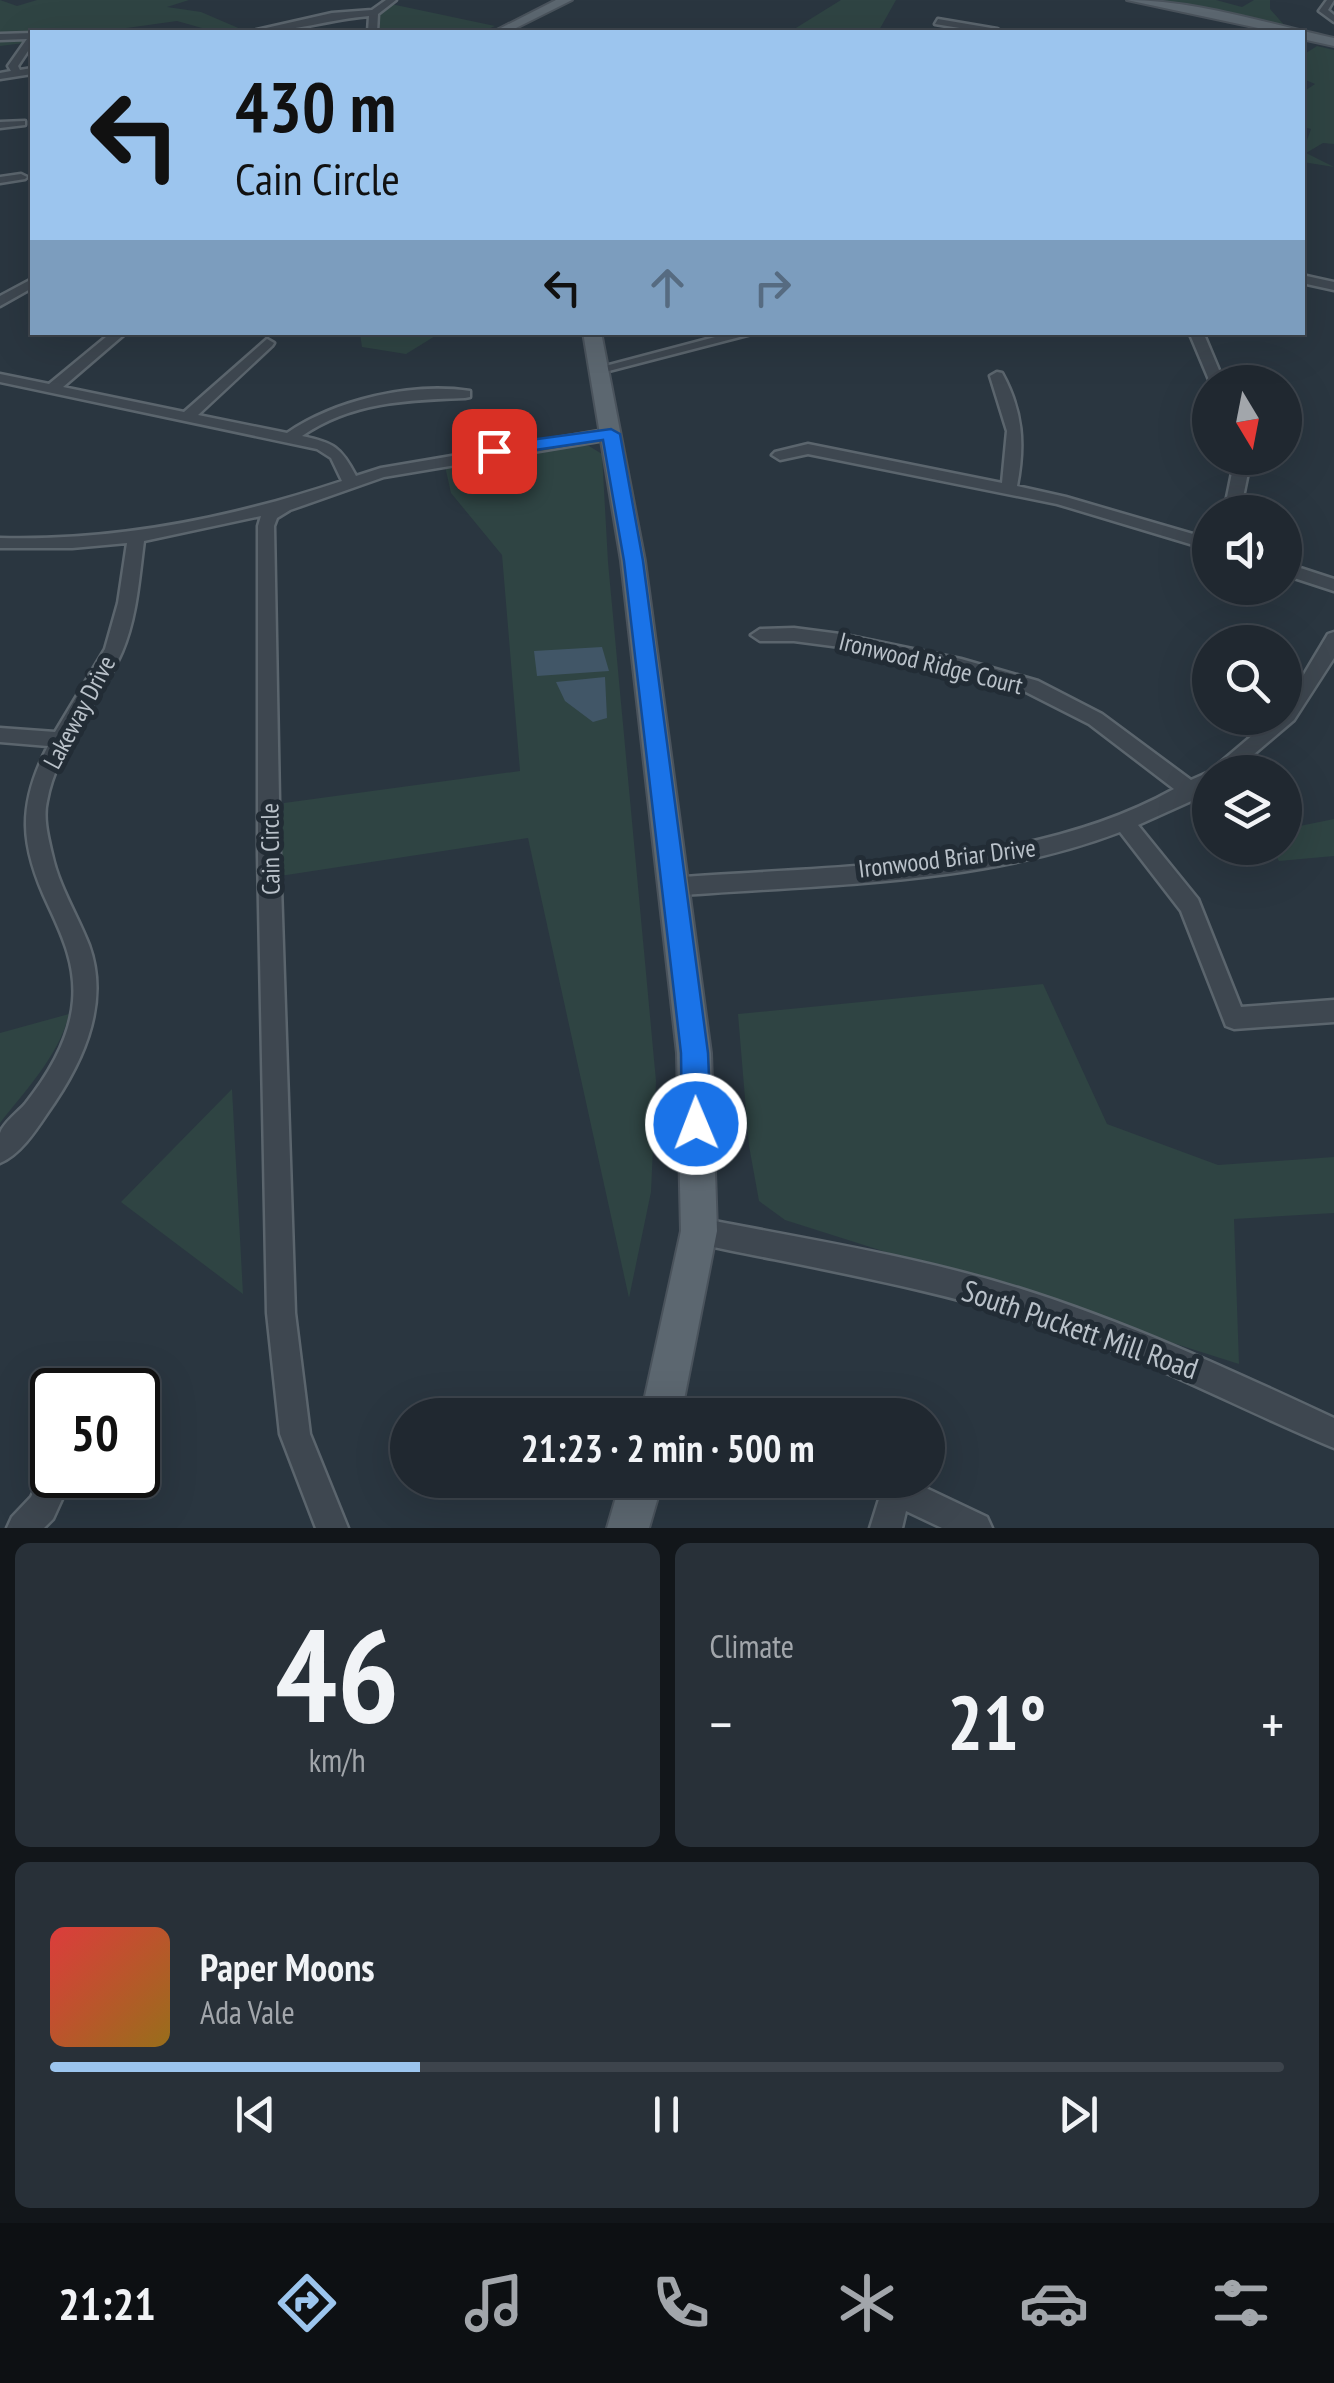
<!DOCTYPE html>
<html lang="en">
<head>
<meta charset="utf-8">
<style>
  body { margin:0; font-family:"PT Sans Narrow",sans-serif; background:#283038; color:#f1f3f6; height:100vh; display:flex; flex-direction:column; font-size:38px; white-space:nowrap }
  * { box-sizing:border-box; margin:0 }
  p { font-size:32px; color:#a2a6ab }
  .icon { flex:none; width:55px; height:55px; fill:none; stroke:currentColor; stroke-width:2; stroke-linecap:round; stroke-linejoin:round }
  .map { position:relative; height:1528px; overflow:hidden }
  .sheet { display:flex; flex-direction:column; gap:15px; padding:15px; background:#12161a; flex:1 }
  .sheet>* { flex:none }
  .hud { position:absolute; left:30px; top:30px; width:1275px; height:305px; border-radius:0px; box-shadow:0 10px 40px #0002,0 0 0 2px #3d444c; background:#9cc5ee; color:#111; overflow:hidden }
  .needle { width:65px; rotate:170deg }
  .tools { position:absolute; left:1192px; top:365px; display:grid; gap:20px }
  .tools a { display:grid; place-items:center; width:110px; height:110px; border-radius:50%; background:#202830; box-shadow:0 10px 40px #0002,0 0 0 2px #3d444c; font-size:50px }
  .speed { position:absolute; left:30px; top:1368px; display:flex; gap:20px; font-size:50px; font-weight:700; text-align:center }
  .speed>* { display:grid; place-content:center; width:130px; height:130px; border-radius:50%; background:#202830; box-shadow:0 10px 40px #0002,0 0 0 2px #3d444c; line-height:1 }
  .speed .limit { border:5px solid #111; border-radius:15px; background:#fff; color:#111 }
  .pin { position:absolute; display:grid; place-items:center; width:85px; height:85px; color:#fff; margin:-42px; border-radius:20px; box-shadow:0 5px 15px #0006 }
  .me { position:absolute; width:110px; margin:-55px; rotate:359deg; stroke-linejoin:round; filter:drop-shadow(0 0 8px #0008) }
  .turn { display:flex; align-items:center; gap:35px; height:210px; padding:0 40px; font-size:45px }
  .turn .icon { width:130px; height:130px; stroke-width:2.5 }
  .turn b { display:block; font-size:70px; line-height:85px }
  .lanes { display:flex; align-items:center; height:95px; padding:0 40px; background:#0003; justify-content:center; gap:50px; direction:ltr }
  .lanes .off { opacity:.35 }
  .big { font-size:75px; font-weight:800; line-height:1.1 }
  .sheet .card { flex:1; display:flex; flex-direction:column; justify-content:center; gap:15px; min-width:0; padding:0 35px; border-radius:15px; background:#283038 }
  .sheet .dial { align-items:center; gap:0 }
  .dial b { font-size:130px; line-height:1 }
  .song { display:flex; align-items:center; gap:30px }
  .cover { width:120px; height:120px; border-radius:15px; background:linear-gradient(135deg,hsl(0 70% 55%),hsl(40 70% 35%)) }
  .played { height:10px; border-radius:5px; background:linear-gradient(90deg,#9cc5ee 30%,#3d444c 30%) }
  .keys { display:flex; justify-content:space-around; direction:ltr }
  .heat { display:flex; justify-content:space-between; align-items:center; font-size:55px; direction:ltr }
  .sheet .tiles { flex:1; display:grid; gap:15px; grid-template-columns:1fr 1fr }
  .card:last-child { grid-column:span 2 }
  .trip { position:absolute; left:390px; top:1398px; width:555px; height:100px; border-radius:50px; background:#202830; box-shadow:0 10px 40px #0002,0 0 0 2px #3d444c; font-weight:800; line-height:100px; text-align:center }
  .tab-bar { display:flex; height:160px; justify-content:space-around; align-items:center; background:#0d1013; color:#a2a6ab }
  .tab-bar .icon { width:70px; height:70px }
  .tab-bar .active { color:#9cc5ee }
  .tab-bar b { font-size:45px; color:#f1f3f6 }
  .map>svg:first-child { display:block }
  .green { fill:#2f4443 }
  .water { fill:#415667 }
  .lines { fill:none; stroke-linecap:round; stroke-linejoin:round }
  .minor-casing { stroke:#5b656d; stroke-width:5 }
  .major-casing { stroke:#4a535c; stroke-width:4 }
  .minor { fill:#3e4750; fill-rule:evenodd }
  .major { fill:#5c6770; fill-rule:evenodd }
  .route { fill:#1a73e8; stroke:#114b97; stroke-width:2.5 }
  .labels { text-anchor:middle; stroke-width:10; stroke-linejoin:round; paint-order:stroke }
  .street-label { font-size:25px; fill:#bac2ca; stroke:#222c35 }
  .near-street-label { font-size:30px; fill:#bac2ca; stroke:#222c35 }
</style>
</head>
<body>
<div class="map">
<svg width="1334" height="1528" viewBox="0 0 1334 1528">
  <rect width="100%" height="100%" fill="#2a3640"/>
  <path class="green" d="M 0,0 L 17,6 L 37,0 L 189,0 L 167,7 L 201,12 L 243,30 L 216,32 L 177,21 L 98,32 L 32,32 L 32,42 L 0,46 Z
    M 841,0 L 896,0 L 878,32 L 751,32 L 761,29 L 791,31 Z
    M 1149,0 L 1216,0 L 1242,7 L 1254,0 L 1270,0 L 1270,9 L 1286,27 Z
    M 391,4 L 495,26 L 482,32 L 380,32 L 378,17 Z
    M 1317,46 L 1334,50 L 1334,144 L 1323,143 L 1306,153 L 1334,167 L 1303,162 L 1302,140 L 1307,140 L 1311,129 L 1303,127 L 1303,92 L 1315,84 L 1303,79 L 1303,55 Z
    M 360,333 L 360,332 L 440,333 L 406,354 L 362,347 Z
    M 566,445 L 589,446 L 602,454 L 608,562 L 656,1081 L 651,1192 L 629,1298 L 528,838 L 280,876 L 284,803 L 520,771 L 502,555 L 451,493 L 445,466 Z
    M 1334,819 L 1334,856 L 1279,861 L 1271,848 L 1285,848 L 1285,829 Z
    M 1043,984 L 1107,1124 L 1218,1165 L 1334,1157 L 1334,1213 L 1234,1219 L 1239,1364 L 785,1220 L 759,1201 L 749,1146 L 738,1014 Z
    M 69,1014 C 60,1054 25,1091 0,1123 L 0,1033 Z
    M 232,1089 L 243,1294 L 121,1202 Z"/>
  <path class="water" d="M 602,647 L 609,671 L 537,676 L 534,651 Z
    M 605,677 L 607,718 L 593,722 L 565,701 L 556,682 Z"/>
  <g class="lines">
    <defs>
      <path id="minor" d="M 386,0 L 396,0 L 378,14 L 377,32 L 368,32 L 369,16 C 331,19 284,34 248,32 L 332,13 L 372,10 Z
        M 1327,0 L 1334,0 L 1328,10 L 1334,15 L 1334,22 L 1319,11 Z
        M 938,19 L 997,29 L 1002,32 L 984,32 L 935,24 Z
        M 32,33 L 32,45 L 18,66 L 20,70 L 32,68 L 32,74 L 0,79 L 0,73 L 11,71 L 8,66 L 27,39 L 0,40 L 0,34 Z
        M 25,121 L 25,125 L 0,128 L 0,122 Z
        M 21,174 L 27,177 L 25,179 L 0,183 L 0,177 Z
        M 1302,275 L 1334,282 L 1334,290 L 1302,283 Z
        M 32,279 L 32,288 L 0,306 L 0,296 Z
        M 112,332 L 127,332 L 63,387 L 184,412 L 267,339 L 274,343 L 272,346 L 198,415 L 287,433 C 335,400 411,382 470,391 L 470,397 L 465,398 C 407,400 351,402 302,436 C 334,443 341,447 356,476 L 381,468 L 611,429 L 619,434 L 611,439 L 384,477 L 290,510 L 277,518 L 274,526 L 280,855 L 295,1313 L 310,1434 L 348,1528 L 316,1528 L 280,1434 L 267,1313 L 258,855 L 258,526 L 261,516 L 144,541 C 139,578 137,617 122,652 C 100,703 57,745 47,801 C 43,818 48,837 52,854 C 59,887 77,914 89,945 C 109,1000 86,1056 55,1102 C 41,1122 23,1154 0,1163 C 0,1155 0,1141 0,1133 C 3,1123 18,1112 25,1104 C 48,1075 70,1039 73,1001 C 76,966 63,937 49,907 C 20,846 17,806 48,746 L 0,742 L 0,728 L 55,732 L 105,649 L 118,603 L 127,543 L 72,548 L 0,548 L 0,538 C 118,541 231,518 342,481 L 331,458 L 317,449 L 0,382 L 0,374 L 49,384 Z
        M 734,332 L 759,332 L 601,373 L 594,369 Z
        M 1189,332 L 1203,332 L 1224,382 L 1210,382 Z
        M 997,372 L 1002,373 C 1023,411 1025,445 1017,486 L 1066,497 L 1210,539 L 1210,550 L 1057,504 L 808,454 L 780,460 L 772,455 L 775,452 L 808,444 L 1002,483 L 1007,431 L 990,376 Z
        M 1235,458 L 1251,458 L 1240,512 L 1224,512 Z
        M 1285,563 L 1334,579 L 1334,591 L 1285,575 Z
        M 794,628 L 840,634 L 961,659 L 1038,681 L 1102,714 L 1191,780 L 1209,772 L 1273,718 L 1285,718 C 1285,702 1318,652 1328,634 L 1334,632 L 1334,658 L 1294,720 L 1233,772 L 1210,772 L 1210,789 L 1198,798 L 1138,825 L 1198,899 L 1241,1007 L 1334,1000 L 1334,1022 L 1234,1029 L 1226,1026 L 1181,911 L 1120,832 C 979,886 820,884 671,896 L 663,893 L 660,887 L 663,881 L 671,878 C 833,865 1029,870 1174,789 L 1089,724 L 1024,691 L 979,677 L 840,647 L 794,641 L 760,641 L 751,635 L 760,629 Z
        M 699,1218 C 806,1239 914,1256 1018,1288 C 1127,1322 1231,1370 1334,1418 L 1334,1448 C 1240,1409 1151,1361 1054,1328 C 939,1289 818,1269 699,1244 L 690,1240 L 686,1231 L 690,1222 Z
        M 52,1462 L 52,1475 L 73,1475 L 53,1519 L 44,1528 L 7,1528 L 12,1517 L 31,1497 L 47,1464 Z
        M 885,1480 L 909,1480 L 987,1517 L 992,1528 L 942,1528 L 906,1511 L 902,1528 L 870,1528 Z"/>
      <path id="major" d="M 556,0 L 572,0 L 508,32 L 493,32 Z
        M 1127,0 C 1196,0 1268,24 1334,38 L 1334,46 L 1302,39 L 1302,32 L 1277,32 Z
        M 583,332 L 601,332 L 645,561 L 711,1053 L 717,1231 L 681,1415 L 641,1415 L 681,1231 L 677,1053 L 621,561 Z
        M 621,1480 L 663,1480 L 649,1528 L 607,1528 Z"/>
    </defs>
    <use href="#minor" class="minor-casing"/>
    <use href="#major" class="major-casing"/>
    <use href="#minor" class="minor"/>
    <use href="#major" class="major"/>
  </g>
  <path class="route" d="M 611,429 L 620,434 L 643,561 L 708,1053 L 711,1124 L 706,1134 L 696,1138 L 686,1134 L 682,1124 L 681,1053 L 624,561 L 603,440 L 494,456 L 485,451 L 494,445 Z"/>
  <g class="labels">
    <g class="street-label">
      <text transform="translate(931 663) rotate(14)" y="9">Ironwood Ridge Court</text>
      <text transform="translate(79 712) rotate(-62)" y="9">Lakeway Drive</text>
      <text transform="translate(270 849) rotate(-91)" y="9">Cain Circle</text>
      <text transform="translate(947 858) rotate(-7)" y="9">Ironwood Briar Drive</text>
    </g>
    <g class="near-street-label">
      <text transform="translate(1080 1330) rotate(19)" y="10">South Puckett Mill Road</text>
    </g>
  </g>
</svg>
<div class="tools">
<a><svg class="needle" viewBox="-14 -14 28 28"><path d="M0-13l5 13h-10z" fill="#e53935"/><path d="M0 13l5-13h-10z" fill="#a2a6ab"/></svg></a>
<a><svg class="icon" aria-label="sound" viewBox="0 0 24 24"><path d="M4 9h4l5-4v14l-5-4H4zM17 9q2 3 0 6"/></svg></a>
<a><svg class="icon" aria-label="search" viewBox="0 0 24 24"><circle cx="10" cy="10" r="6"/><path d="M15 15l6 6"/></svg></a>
<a><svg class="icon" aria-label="layers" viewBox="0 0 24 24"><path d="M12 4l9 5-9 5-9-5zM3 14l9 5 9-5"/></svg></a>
</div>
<div class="speed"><div class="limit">50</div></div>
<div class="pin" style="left:494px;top:451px;background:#d93025"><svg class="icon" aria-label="arrive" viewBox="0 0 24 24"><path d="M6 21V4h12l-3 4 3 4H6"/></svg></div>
<svg class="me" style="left:696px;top:1124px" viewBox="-20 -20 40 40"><circle r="17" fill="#1a73e8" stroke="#fff" stroke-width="3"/><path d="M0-11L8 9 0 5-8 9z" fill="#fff"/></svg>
<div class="trip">21:23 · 2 min · 500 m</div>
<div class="hud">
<div class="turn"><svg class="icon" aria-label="left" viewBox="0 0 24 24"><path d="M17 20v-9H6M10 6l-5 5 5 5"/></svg><div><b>430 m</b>Cain Circle</div></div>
<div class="lanes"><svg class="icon" aria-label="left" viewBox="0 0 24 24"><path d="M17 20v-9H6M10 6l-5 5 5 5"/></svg><svg class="icon off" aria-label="ahead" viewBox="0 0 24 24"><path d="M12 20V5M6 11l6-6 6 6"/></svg><svg class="icon off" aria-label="right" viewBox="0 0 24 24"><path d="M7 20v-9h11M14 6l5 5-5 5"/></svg></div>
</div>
</div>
<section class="sheet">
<div class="tiles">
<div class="card dial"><b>46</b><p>km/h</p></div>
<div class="card"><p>Climate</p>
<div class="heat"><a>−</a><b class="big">21°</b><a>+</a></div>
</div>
<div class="card">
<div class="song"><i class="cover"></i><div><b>Paper Moons</b><p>Ada Vale</p></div></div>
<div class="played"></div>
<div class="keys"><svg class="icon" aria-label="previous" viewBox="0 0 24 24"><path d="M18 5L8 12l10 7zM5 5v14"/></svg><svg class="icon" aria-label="pause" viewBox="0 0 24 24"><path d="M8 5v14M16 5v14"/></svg><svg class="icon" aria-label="next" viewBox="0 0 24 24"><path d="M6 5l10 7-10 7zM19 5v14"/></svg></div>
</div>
</div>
</section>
<nav class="tab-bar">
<b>21:21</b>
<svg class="icon active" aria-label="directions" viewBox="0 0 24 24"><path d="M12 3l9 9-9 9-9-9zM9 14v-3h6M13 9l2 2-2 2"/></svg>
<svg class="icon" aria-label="music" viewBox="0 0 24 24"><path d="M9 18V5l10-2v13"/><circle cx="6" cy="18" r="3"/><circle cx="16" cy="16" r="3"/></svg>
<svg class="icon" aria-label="phone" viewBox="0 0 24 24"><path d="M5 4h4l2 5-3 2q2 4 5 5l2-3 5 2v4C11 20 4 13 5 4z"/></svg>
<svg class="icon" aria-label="climate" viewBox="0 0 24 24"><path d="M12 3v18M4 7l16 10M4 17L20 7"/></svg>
<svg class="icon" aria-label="car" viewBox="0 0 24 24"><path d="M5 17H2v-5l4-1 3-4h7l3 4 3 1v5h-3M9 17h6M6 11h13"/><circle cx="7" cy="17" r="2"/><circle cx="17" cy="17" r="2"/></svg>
<svg class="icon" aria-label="filters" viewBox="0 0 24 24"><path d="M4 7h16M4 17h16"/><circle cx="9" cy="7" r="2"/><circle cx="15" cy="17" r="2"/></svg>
</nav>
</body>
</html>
